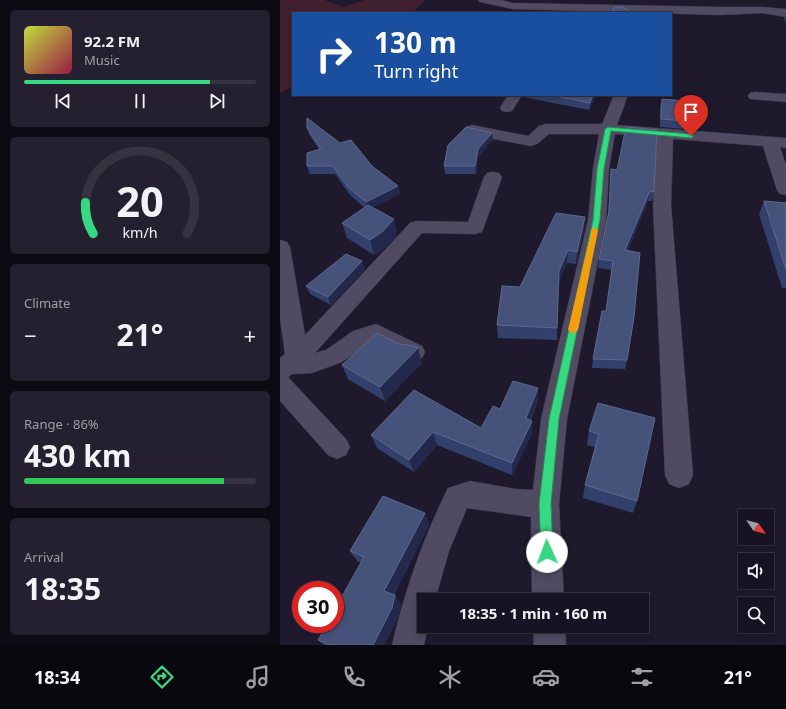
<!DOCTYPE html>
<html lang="en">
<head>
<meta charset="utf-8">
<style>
  body { margin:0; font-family:"Noto Sans",sans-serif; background:#24202f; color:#f1f3f6; height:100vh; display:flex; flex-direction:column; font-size:15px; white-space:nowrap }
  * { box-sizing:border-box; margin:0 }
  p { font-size:13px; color:#9e9ea5 }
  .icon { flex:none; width:22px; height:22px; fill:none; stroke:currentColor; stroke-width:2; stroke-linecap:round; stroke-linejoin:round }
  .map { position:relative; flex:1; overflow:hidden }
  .sheet { display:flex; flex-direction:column; gap:10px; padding:10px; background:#0d0a13; width:280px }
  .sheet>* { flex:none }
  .top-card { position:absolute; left:12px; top:12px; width:380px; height:84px; border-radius:0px; box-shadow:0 2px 6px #0003,0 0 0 1px #363240; background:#1a4fa0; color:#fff; overflow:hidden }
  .needle { width:26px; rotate:125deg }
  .buttons { position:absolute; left:458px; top:509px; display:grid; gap:8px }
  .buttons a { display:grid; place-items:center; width:36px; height:36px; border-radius:0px; background:#171322; box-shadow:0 2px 6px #0003,0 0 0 1px #363240; font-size:20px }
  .speed { position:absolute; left:12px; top:581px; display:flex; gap:8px; font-size:20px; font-weight:700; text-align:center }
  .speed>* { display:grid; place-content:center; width:52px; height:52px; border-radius:50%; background:#171322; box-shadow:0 2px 6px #0003,0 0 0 1px #363240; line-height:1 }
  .speed .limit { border:6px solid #d22; background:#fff; color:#111 }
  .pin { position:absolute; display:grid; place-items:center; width:34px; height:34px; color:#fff; margin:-41px -17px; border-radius:50% 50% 50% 0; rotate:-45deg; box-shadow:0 0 4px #0007 }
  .pin .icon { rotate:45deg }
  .me { position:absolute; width:44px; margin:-22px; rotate:358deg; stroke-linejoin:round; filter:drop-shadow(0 0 3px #0008) }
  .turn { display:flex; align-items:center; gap:14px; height:84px; padding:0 16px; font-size:18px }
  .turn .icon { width:52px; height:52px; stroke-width:2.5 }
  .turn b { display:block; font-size:28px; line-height:34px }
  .big { font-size:30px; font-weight:700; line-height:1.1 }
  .sheet .tile { flex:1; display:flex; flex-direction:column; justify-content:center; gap:6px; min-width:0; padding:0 14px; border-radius:6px; background:#24202f }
  .sheet .dial { align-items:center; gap:0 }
  .dial svg { height:104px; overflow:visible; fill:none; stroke:#363240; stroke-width:7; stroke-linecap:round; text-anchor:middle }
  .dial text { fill:#f1f3f6; stroke:none }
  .song { display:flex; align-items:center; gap:12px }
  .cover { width:48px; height:48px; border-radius:6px; background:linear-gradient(135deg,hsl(70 70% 55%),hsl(340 70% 35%)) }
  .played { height:4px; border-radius:2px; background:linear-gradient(90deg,#36d881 80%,#363240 80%) }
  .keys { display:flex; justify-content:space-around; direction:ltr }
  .heat { display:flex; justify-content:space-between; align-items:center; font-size:22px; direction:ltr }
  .charge { height:6px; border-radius:3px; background:linear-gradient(90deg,#34c759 86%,#363240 0) }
  .trip { position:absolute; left:137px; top:593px; width:232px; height:40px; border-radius:0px; background:#171322; box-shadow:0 2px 6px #0003,0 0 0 1px #363240; font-weight:700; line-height:40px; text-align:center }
  .tab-bar { display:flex; height:64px; justify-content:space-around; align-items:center; background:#09080e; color:#9e9ea5 }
  .tab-bar .icon { width:28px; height:28px }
  .tab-bar .on { color:#36d881 }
  .tab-bar b { font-size:18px; color:#f1f3f6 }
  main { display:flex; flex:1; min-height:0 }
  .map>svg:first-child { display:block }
  .green { fill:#401f2e }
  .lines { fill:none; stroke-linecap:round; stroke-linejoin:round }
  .street-casing { stroke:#3a3546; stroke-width:1 }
  .street { fill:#504a62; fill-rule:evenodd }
  .wall { fill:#32406c }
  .shaded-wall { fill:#22294d }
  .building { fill:#45527a; stroke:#5e688d }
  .route { fill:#36d881; stroke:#238c54 }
  .slow { fill:#f59e0b }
</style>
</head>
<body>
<main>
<section class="sheet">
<div class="tile">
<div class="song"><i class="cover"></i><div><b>92.2 FM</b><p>Music</p></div></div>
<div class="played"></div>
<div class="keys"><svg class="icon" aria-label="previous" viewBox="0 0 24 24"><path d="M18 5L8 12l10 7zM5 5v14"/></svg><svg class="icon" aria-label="pause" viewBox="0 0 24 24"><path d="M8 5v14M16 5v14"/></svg><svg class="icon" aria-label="next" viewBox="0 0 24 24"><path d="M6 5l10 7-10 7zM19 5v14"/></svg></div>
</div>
<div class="tile dial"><svg viewBox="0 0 100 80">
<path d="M14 69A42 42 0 1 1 86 69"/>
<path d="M14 69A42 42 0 0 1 8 45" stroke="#36d881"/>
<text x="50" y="56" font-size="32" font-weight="700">20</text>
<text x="50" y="72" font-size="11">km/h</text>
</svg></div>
<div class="tile"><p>Climate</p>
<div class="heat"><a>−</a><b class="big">21°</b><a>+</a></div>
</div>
<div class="tile"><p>Range · 86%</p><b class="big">430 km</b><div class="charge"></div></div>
<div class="tile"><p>Arrival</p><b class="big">18:35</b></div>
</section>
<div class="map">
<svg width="506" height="645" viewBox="0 0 506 645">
  <rect width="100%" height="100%" fill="#1f192e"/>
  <path class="green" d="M 0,0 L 44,0 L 63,7 L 85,0 L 145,0 L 132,13 L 13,13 L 13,86 L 0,93 Z"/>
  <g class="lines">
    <defs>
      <path id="street" d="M 198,0 L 221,0 L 233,3 L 440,7 L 482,7 L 506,9 L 506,17 L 482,13 L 440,15 L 233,9 L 200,2 Z
        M 475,92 L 506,94 L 506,102 L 470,99 L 468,96 L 470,93 Z
        M 228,95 L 242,95 L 232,111 L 227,112 L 222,111 L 220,108 Z
        M 334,95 L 348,95 L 337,125 L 506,138 L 506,148 L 500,147 L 506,165 L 506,195 L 500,194 L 497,190 L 483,146 L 393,139 L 391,205 L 413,475 L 409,484 L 399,488 L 389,484 L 385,475 L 373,205 L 377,138 L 335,134 L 329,169 L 326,220 L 287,419 L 279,504 L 284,600 L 252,600 L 251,517 L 187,508 L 169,551 L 155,600 L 144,600 L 144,626 L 148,626 L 144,645 L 112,645 C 125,590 143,538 168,488 L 190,481 L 235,489 L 253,490 L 261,419 L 308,220 L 313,169 L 319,134 L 269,134 L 257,144 L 251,146 L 192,135 L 186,133 L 184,130 L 186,127 L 192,125 L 248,136 L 259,126 L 265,124 L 322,124 Z
        M 213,172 L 219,173 L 222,177 L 202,232 L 195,234 L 142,233 L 35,353 L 46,350 L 73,331 L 96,324 L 142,346 L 145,352 L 142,358 C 126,364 108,349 94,342 L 88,344 L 62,362 L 32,373 L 12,374 L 8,377 L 66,439 L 70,447 L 66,455 L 57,459 L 48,455 L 0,401 L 0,358 L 5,354 L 0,318 L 0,240 L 7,242 L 10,247 L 25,335 L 130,223 L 137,221 L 188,222 L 204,177 L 207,173 Z
        M 253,626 L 285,626 L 286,645 L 254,645 Z"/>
    </defs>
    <use href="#street" class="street-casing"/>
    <use href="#street" class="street"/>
  </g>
  <path class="wall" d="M 506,13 L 506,24 L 504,18 Z
    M 243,95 L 316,95 L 309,110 L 243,97 Z
    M 382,99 L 406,121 L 405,129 L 380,127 L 380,107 Z
    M 27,128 L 92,166 L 120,194 L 92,207 L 117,235 L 106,247 L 94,255 L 67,238 L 62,223 L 85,208 L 70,195 L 55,174 L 30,174 L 27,166 L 39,149 L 30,136 Z
    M 213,140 L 198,157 L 196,174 L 165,174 L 164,166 Z
    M 331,169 L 374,192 L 372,201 L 368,201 L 348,251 L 347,360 L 345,369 L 312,368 L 313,359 L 326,311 L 332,270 L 318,268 L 319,259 L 328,215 Z
    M 484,201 L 506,203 L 506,288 L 502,288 L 479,214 Z
    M 305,217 L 304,230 L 296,264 L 287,263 L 278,284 L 277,340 L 218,338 L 217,325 L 240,287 Z
    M 82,261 L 85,269 L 51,305 L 30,294 L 26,286 Z
    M 142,363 L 105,401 L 68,379 L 62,365 Z
    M 258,401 L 251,420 L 252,421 L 252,434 L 232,475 L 157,445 L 134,472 L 97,448 L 91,435 L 201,428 L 220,409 Z
    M 318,403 L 357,501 L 353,513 L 303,498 L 305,485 L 315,447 L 307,445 L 309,431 Z
    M 145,513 L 149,525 L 114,595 L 115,595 L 121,605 L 118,617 L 104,645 L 44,645 L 38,640 L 81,563 L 77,561 L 70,551 Z"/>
  <path class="shaded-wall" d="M 313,95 L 316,95 L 309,110 L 310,103 Z
    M 212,133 L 213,140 L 198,157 L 196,174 L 195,166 L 198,149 Z
    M 118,186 L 120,194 L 88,210 L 86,202 Z
    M 370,191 L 368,201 L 344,260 L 345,250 Z
    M 305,217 L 304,230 L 296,264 L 297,252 Z
    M 114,219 L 117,235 L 106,247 L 94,255 L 90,240 Z
    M 288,250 L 287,263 L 278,284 L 279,271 Z
    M 82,261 L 85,269 L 51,305 L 48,297 Z
    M 138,348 L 142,363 L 105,401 L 100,387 Z
    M 258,388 L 258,401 L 246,431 L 246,418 Z
    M 252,421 L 252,434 L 232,475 L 232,463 Z
    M 153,432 L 157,445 L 134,472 L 129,460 Z
    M 145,513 L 149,525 L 111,600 L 104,591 Z
    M 115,595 L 121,605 L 118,617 L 104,645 L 93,645 Z"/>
  <path class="building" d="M 335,7 L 342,7 L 348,10 L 347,13 L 331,13 Z
    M 271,95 L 313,95 L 310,103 Z
    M 382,99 L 406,101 L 406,121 L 381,119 Z
    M 27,118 L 60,143 L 71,140 L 92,166 L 118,186 L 86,202 L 68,187 L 53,166 L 27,166 L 27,153 L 41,149 L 27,128 Z
    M 186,127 L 212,133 L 198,149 L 195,166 L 164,166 L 168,145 Z
    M 346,127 L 377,130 L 374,192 L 370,191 L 345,250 L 360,253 L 354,317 L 347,360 L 313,359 L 322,311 L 326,311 L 333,261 L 319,259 L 329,211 L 331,169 L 337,170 Z
    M 484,201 L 506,203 L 506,269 Z
    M 88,205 L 114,219 L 102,232 L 90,240 L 62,223 Z
    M 276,213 L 305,217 L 297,252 L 288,250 L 279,271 L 277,328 L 217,325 L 222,286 L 240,287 Z
    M 66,254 L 82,261 L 48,297 L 26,286 Z
    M 97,333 L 119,344 L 134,346 L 138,348 L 100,387 L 62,365 Z
    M 233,381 L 258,388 L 246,418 L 252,421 L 232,463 L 153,432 L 129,460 L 91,435 L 134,390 L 201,428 L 213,406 L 220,409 Z
    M 318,403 L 375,418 L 357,501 L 305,485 L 319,434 L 309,431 Z
    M 103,496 L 145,513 L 104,591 L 115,595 L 112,608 L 93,645 L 50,645 L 38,640 L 47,624 L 55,624 L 55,609 L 84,557 L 70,551 Z"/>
  <path class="route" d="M 328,127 L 411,134 L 414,136 L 411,138 L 331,131 L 324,169 L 320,220 L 279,419 L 271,504 L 273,552 L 271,556 L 267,558 L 262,556 L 261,552 L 259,504 L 269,419 L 313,220 L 317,169 L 325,129 Z"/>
  <path class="slow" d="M 312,228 L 314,228 L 318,230 L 298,330 L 293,334 L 288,330 Z"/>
</svg>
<div class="buttons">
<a><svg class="needle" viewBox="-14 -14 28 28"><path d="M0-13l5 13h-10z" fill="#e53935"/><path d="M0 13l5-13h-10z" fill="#9e9ea5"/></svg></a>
<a><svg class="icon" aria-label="sound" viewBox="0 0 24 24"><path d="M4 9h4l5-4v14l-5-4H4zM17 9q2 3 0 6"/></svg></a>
<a><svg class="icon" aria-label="search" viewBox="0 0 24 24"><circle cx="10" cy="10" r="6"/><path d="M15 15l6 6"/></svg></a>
</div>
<div class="speed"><div class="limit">30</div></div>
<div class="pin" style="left:411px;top:136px;background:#d93025"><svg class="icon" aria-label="arrive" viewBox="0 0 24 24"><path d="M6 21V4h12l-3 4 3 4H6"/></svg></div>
<svg class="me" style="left:267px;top:552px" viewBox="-20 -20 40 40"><circle r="19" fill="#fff"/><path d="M0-13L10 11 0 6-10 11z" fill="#36d881"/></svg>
<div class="trip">18:35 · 1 min · 160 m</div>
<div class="top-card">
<div class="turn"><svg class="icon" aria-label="right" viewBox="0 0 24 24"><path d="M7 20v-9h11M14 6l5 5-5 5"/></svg><div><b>130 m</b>Turn right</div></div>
</div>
</div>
</main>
<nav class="tab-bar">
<b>18:34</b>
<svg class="icon on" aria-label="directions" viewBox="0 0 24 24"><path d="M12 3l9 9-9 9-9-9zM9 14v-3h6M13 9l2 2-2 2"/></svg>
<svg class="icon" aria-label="music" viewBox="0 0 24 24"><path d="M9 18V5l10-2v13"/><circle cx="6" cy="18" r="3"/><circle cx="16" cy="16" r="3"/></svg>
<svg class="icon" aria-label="phone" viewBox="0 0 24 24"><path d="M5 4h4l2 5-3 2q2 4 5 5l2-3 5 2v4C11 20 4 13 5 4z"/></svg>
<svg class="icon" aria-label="climate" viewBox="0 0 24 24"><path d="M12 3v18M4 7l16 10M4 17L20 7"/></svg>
<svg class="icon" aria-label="car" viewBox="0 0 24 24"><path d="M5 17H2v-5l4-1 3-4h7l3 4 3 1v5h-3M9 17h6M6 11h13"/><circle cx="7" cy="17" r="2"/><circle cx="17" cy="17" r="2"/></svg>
<svg class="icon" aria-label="filters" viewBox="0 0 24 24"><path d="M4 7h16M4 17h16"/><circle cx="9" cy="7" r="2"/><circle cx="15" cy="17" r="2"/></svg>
<b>21°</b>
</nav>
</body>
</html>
